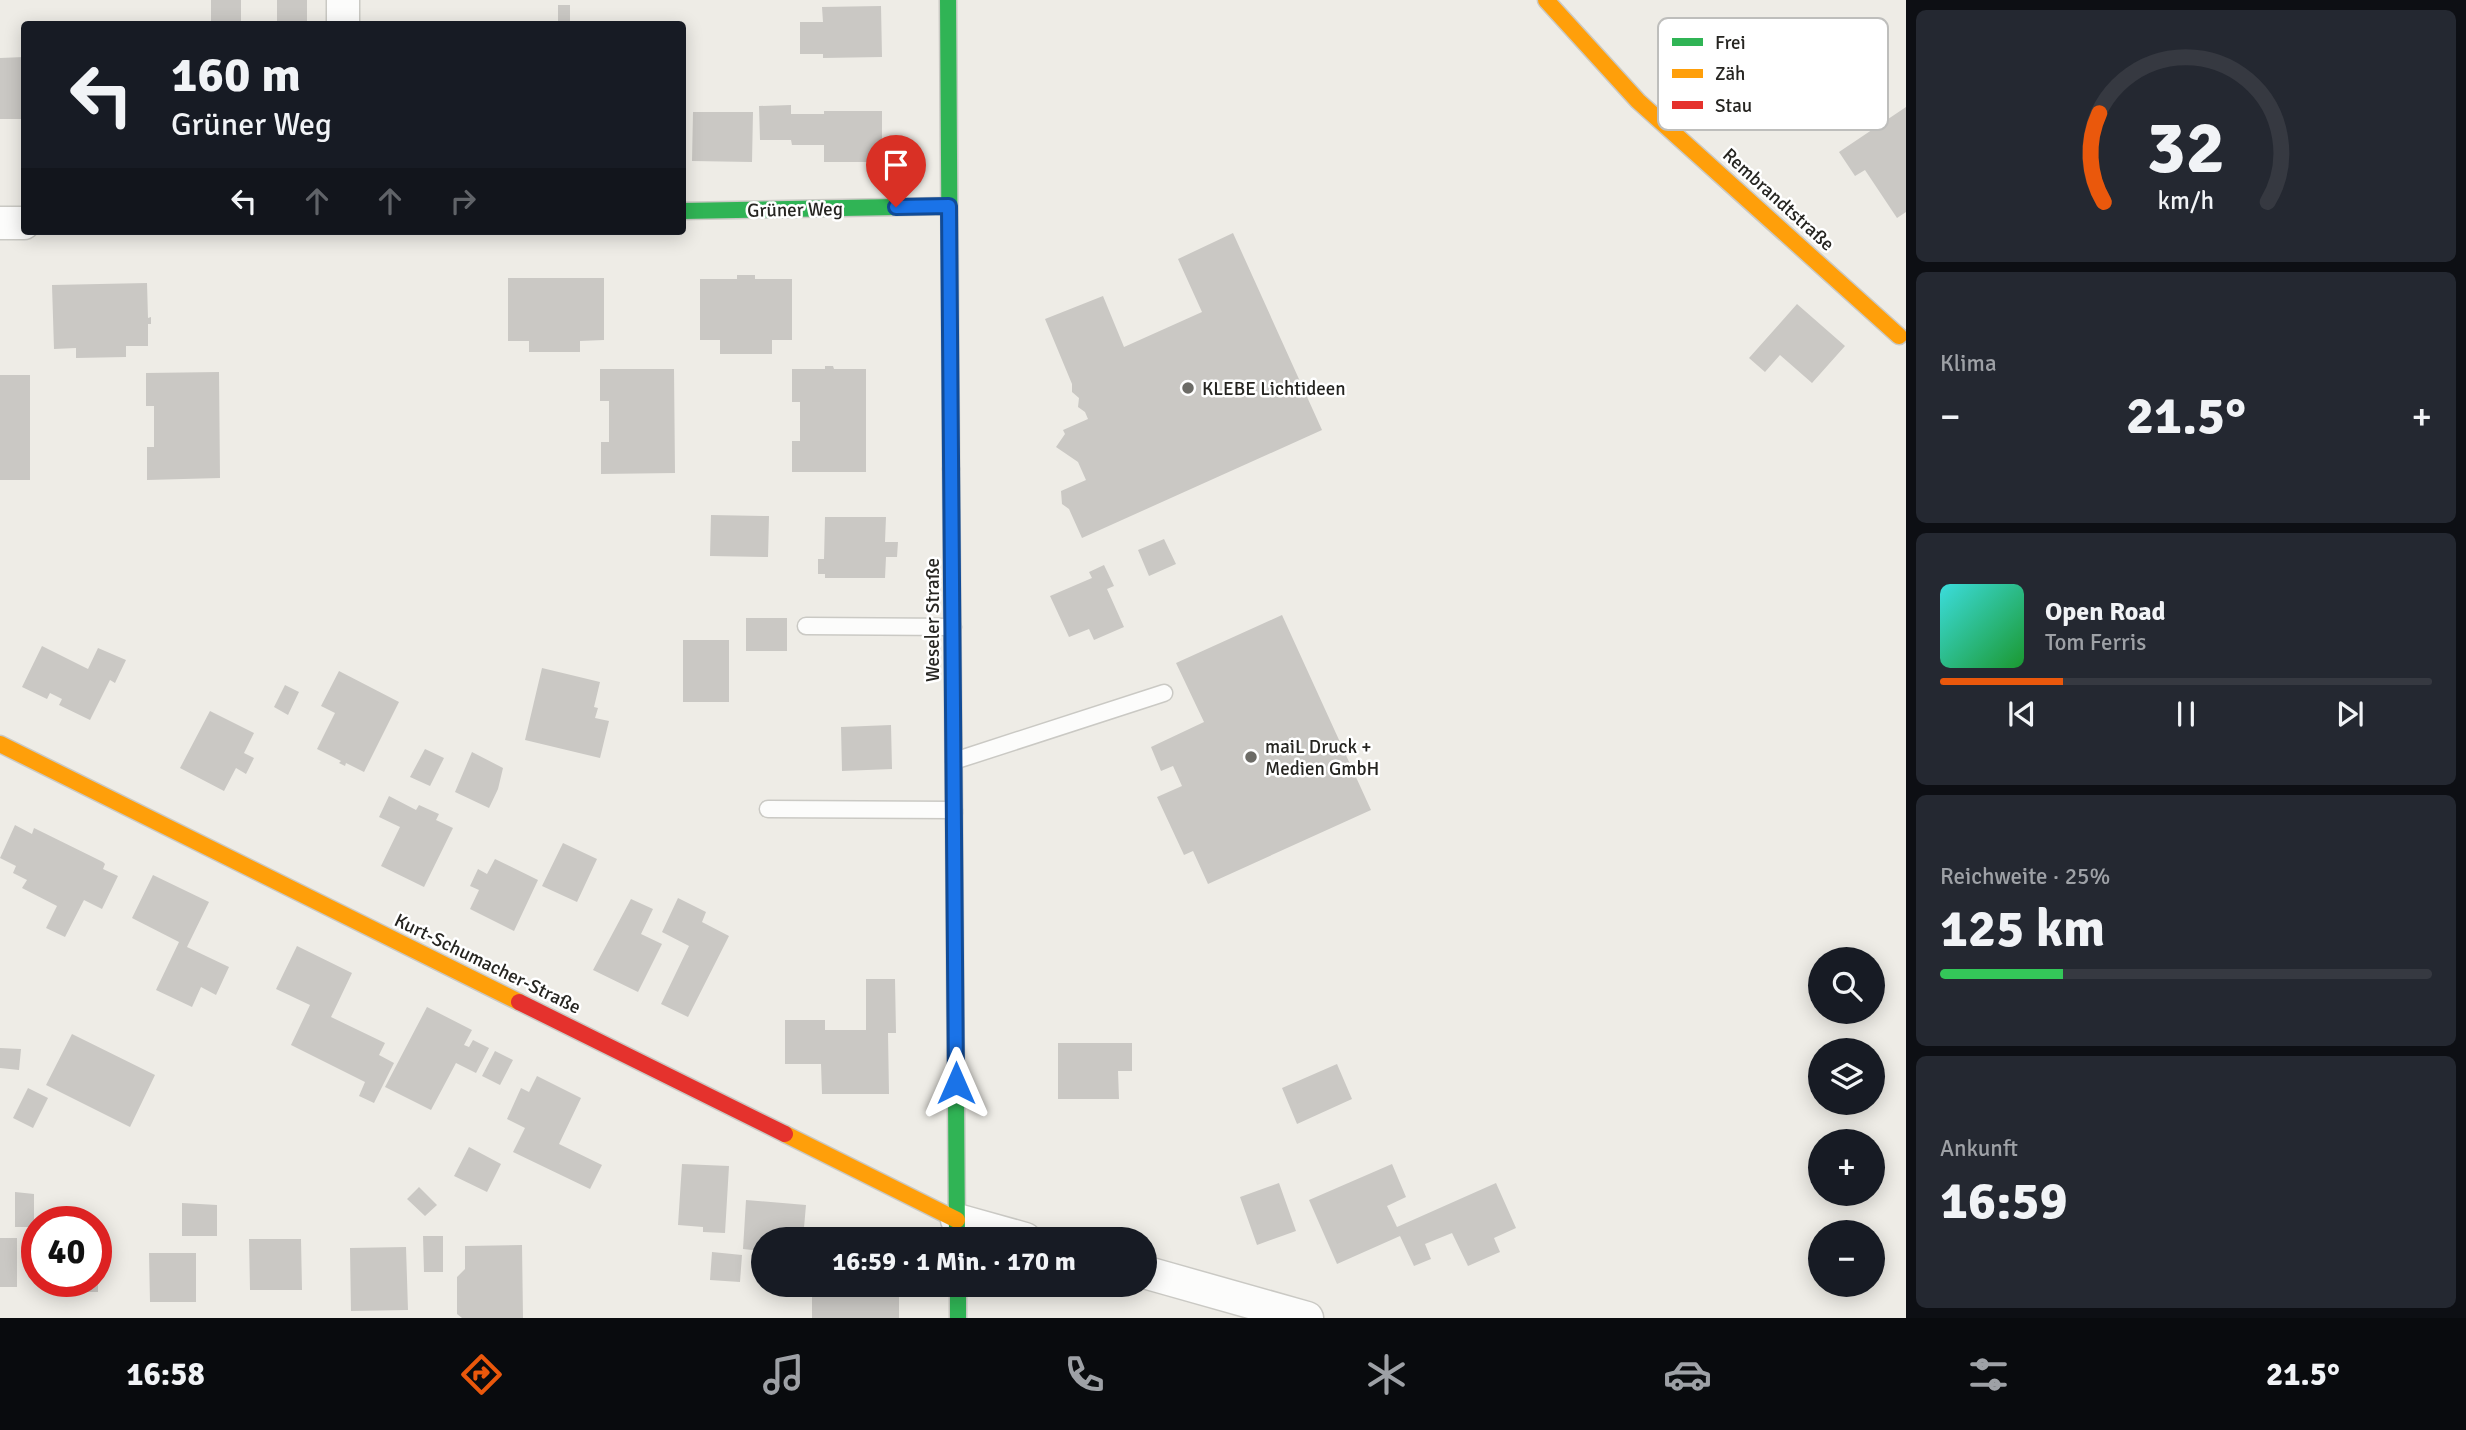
<!DOCTYPE html>
<html lang="de">
<head>
<meta charset="utf-8">
<style>
  body { margin:0; font-family:Signika,sans-serif; background:#242831; color:#f1f3f6; height:100vh; display:flex; flex-direction:column; font-size:26px; white-space:nowrap }
  * { box-sizing:border-box; margin:0 }
  p { font-size:23px; color:#9ea1a6 }
  .icon { flex:none; width:38px; height:38px; fill:none; stroke:currentColor; stroke-width:2; stroke-linecap:round; stroke-linejoin:round }
  .map { position:relative; flex:1; overflow:hidden }
  .side { display:flex; flex-direction:column; gap:10px; padding:10px; background:#0d0f14; width:560px }
  .side>* { flex:none }
  .top-card { position:absolute; left:21px; top:21px; width:665px; height:214px; border-radius:7px; box-shadow:0 4px 18px #0003; background:#171b24; color:#f1f3f6; overflow:hidden }
  .tools { position:absolute; left:1808px; top:947px; display:grid; gap:14px }
  .tools a { display:grid; place-items:center; width:77px; height:77px; border-radius:50%; background:#171b24; box-shadow:0 4px 18px #0003; font-size:35px }
  .speed { position:absolute; left:21px; top:1206px; display:flex; gap:14px; font-size:35px; font-weight:700; text-align:center }
  .speed>* { display:grid; place-content:center; width:91px; height:91px; border-radius:50%; background:#171b24; box-shadow:0 4px 18px #0003; line-height:1 }
  .speed .limit { border:10px solid #d22; background:#fff; color:#111 }
  .pin { position:absolute; display:grid; place-items:center; width:60px; height:60px; color:#fff; margin:-72px -30px; border-radius:50% 50% 50% 0; rotate:-45deg; box-shadow:0 0 7px #0007 }
  .pin .icon { rotate:45deg }
  .me { position:absolute; width:77px; margin:-38px; rotate:0deg; stroke-linejoin:round; filter:drop-shadow(0 0 5px #0008) }
  .turn { display:flex; align-items:center; gap:24px; height:147px; padding:0 35px; font-size:32px }
  .turn .icon { width:91px; height:91px; stroke-width:2.5 }
  .turn b { display:block; font-size:49px; line-height:60px }
  .lanes { display:flex; align-items:center; height:66px; padding:0 35px; background:#0003; justify-content:center; gap:35px; direction:ltr }
  .lanes .off { opacity:.35 }
  .big { font-size:52px; font-weight:700; line-height:1.1 }
  .side .card { flex:1; display:flex; flex-direction:column; justify-content:center; gap:10px; min-width:0; padding:0 24px; border-radius:10px; background:#242831 }
  .side .dial { align-items:center; gap:0 }
  .dial svg { height:182px; overflow:visible; fill:none; stroke:#363941; stroke-width:7; stroke-linecap:round; text-anchor:middle }
  .dial text { fill:#f1f3f6; stroke:none }
  .song { display:flex; align-items:center; gap:21px }
  .cover { width:84px; height:84px; border-radius:10px; background:linear-gradient(135deg,hsl(180 70% 55%),hsl(130 70% 35%)) }
  .played { height:7px; border-radius:4px; background:linear-gradient(90deg,#ea580c 25%,#363941 25%) }
  .keys { display:flex; justify-content:space-around; direction:ltr }
  .heat { display:flex; justify-content:space-between; align-items:center; font-size:38px; direction:ltr }
  .charge { height:10px; border-radius:5px; background:linear-gradient(90deg,#34c759 25%,#363941 0) }
  .trip { position:absolute; left:751px; top:1227px; width:406px; height:70px; border-radius:35px; background:#171b24; box-shadow:0 4px 18px #0003; font-weight:700; line-height:70px; text-align:center }
  .menu { display:flex; height:112px; justify-content:space-around; align-items:center; background:#090b0e; color:#9ea1a6 }
  .menu .icon { width:49px; height:49px }
  .menu .active { color:#ea580c }
  .menu b { font-size:32px; color:#f1f3f6 }
  main { display:flex; flex:1; min-height:0 }
  .map>svg:first-child { display:block }
  .building { fill:#cac8c4 }
  .lines { fill:none; stroke-linecap:round; stroke-linejoin:round }
  .lane-casing { stroke:#cac9c4; stroke-width:19 }
  .street-casing { stroke:#cac9c4; stroke-width:35 }
  .fast-casing { stroke:#cac9c4; stroke-width:19 }
  .slow-casing { stroke:#cac9c4; stroke-width:19 }
  .jam-casing { stroke:#cac9c4; stroke-width:19 }
  .lane { stroke:#fcfcfb; stroke-width:16 }
  .street { stroke:#fcfcfb; stroke-width:32 }
  .fast { stroke:#30b455; stroke-width:16 }
  .slow { stroke:#ff9f0a; stroke-width:16 }
  .jam { stroke:#e5322d; stroke-width:16 }
  .route-casing { stroke:#114b97; stroke-width:18 }
  .route { stroke:#1a73e8; stroke-width:12 }
  .poi-dot { fill:#6c6b66; stroke:#fff; stroke-width:2.5 }
  .labels { text-anchor:middle; stroke-width:5; stroke-linejoin:round; paint-order:stroke }
  .street-label { font-size:19px; fill:#262521; stroke:#fff }
  .poi-label { font-size:19px; fill:#262521; stroke:#fff; text-anchor:start }
  .key { fill:#fff; stroke:#bebebc; stroke-width:2 }
  .key-label { font-size:19px; fill:#262521 }
</style>
</head>
<body>
<main>
<div class="map">
<svg width="1906" height="1318" viewBox="0 0 1906 1318">
  <rect width="100%" height="100%" fill="#eeece6"/>
  <path class="building" d="M 211,0 L 241,0 L 241,24 L 211,24 Z
    M 277,0 L 307,0 L 307,24 L 277,24 Z
    M 558,5 L 570,5 L 570,24 L 558,24 Z
    M 881,6 L 882,57 L 823,58 L 823,54 L 800,54 L 800,22 L 823,22 L 822,7 Z
    M 24,57 L 24,119 L 0,119 L 0,58 Z
    M 791,105 L 791,114 L 824,114 L 824,111 L 882,111 L 882,162 L 824,162 L 824,145 L 792,145 L 791,140 L 760,140 L 759,106 Z
    M 1906,107 L 1906,212 L 1897,218 L 1865,170 L 1855,176 L 1839,152 Z
    M 693,112 L 753,112 L 752,162 L 692,161 Z
    M 1233,233 L 1322,430 L 1082,538 L 1069,509 L 1062,504 L 1061,491 L 1086,480 L 1078,462 L 1056,447 L 1065,434 L 1063,430 L 1088,419 L 1085,412 L 1078,407 L 1079,398 L 1072,392 L 1072,384 L 1045,319 L 1103,296 L 1124,347 L 1202,312 L 1178,259 Z
    M 737,275 L 755,275 L 755,279 L 792,279 L 792,340 L 772,340 L 772,354 L 720,354 L 720,340 L 700,340 L 700,279 L 737,279 Z
    M 508,278 L 604,278 L 604,340 L 580,341 L 580,352 L 529,352 L 529,341 L 508,341 Z
    M 147,283 L 148,318 L 151,317 L 151,324 L 148,324 L 148,346 L 126,346 L 126,357 L 76,358 L 76,348 L 54,349 L 52,285 Z
    M 1797,304 L 1845,346 L 1812,383 L 1780,355 L 1765,372 L 1749,358 Z
    M 825,366 L 833,366 L 834,369 L 866,369 L 866,472 L 792,472 L 792,441 L 800,441 L 800,402 L 792,402 L 792,369 L 825,369 Z
    M 600,369 L 674,369 L 675,473 L 601,474 L 601,442 L 609,442 L 609,401 L 600,401 Z
    M 219,372 L 220,478 L 147,480 L 147,447 L 154,447 L 154,406 L 146,406 L 146,373 Z
    M 0,375 L 30,375 L 30,480 L 0,480 Z
    M 711,515 L 769,516 L 768,557 L 710,556 Z
    M 825,517 L 886,517 L 885,542 L 898,542 L 897,557 L 886,557 L 885,578 L 825,578 L 825,574 L 818,574 L 818,559 L 824,559 Z
    M 1164,539 L 1176,564 L 1149,576 L 1138,550 Z
    M 1104,565 L 1114,586 L 1107,589 L 1124,627 L 1094,640 L 1089,629 L 1069,637 L 1050,596 L 1092,578 L 1089,572 Z
    M 1282,615 L 1371,810 L 1208,884 L 1193,851 L 1184,855 L 1157,797 L 1182,786 L 1173,766 L 1161,771 L 1151,747 L 1204,722 L 1176,663 Z
    M 746,618 L 787,618 L 787,651 L 746,651 Z
    M 683,640 L 729,640 L 729,702 L 683,702 Z
    M 42,646 L 88,669 L 98,648 L 126,660 L 115,683 L 110,680 L 90,720 L 59,705 L 62,699 L 50,693 L 47,699 L 22,687 Z
    M 542,668 L 600,682 L 594,707 L 598,708 L 595,718 L 609,721 L 600,758 L 525,740 Z
    M 339,671 L 399,702 L 364,772 L 346,763 L 345,766 L 339,763 L 341,761 L 317,749 L 335,713 L 321,706 Z
    M 285,685 L 299,692 L 288,715 L 274,707 Z
    M 210,711 L 254,733 L 244,753 L 254,758 L 246,774 L 236,768 L 224,791 L 180,768 Z
    M 891,725 L 892,769 L 842,771 L 841,727 Z
    M 425,749 L 444,758 L 430,786 L 410,777 Z
    M 472,752 L 503,768 L 498,789 L 489,808 L 455,792 Z
    M 389,796 L 416,810 L 419,805 L 439,814 L 436,820 L 453,828 L 424,887 L 381,866 L 400,827 L 379,817 Z
    M 15,825 L 32,834 L 34,828 L 103,862 L 105,864 L 103,869 L 118,876 L 102,909 L 84,900 L 65,937 L 46,928 L 57,906 L 22,888 L 27,880 L 13,873 L 16,866 L 0,858 Z
    M 563,843 L 597,859 L 577,902 L 542,886 Z
    M 495,859 L 538,880 L 514,931 L 470,909 L 479,890 L 470,886 L 478,869 L 487,874 Z
    M 153,875 L 209,902 L 187,947 L 229,967 L 216,995 L 201,987 L 192,1007 L 156,990 L 179,942 L 132,918 Z
    M 678,898 L 706,912 L 702,922 L 729,936 L 688,1017 L 661,1004 L 689,946 L 662,932 Z
    M 631,899 L 653,909 L 641,934 L 662,944 L 638,992 L 593,970 Z
    M 297,946 L 352,973 L 331,1017 L 385,1043 L 379,1055 L 394,1063 L 374,1103 L 359,1096 L 365,1082 L 291,1045 L 310,1005 L 276,989 Z
    M 866,979 L 895,979 L 896,1033 L 888,1033 L 889,1094 L 822,1094 L 821,1064 L 785,1064 L 785,1020 L 825,1020 L 825,1030 L 866,1030 Z
    M 427,1007 L 472,1030 L 464,1045 L 469,1047 L 473,1040 L 489,1048 L 476,1073 L 456,1063 L 431,1110 L 385,1087 Z
    M 72,1034 L 155,1075 L 130,1127 L 46,1085 Z
    M 1058,1043 L 1132,1043 L 1132,1071 L 1118,1071 L 1119,1099 L 1058,1099 Z
    M 0,1048 L 21,1049 L 19,1070 L 0,1068 Z
    M 495,1051 L 513,1060 L 500,1085 L 482,1076 Z
    M 1337,1064 L 1352,1099 L 1297,1124 L 1282,1088 Z
    M 537,1076 L 581,1098 L 559,1144 L 602,1165 L 590,1189 L 513,1152 L 525,1128 L 507,1119 L 521,1088 L 529,1092 Z
    M 28,1088 L 48,1098 L 33,1128 L 13,1118 Z
    M 469,1147 L 501,1164 L 487,1192 L 454,1176 Z
    M 682,1164 L 729,1166 L 725,1233 L 703,1232 L 703,1227 L 678,1225 Z
    M 1392,1164 L 1406,1197 L 1387,1206 L 1397,1227 L 1496,1183 L 1516,1228 L 1494,1238 L 1500,1252 L 1468,1266 L 1452,1233 L 1425,1244 L 1431,1259 L 1414,1266 L 1400,1236 L 1337,1264 L 1309,1200 Z
    M 1279,1183 L 1296,1231 L 1257,1245 L 1240,1197 Z
    M 419,1187 L 437,1205 L 425,1216 L 407,1199 Z
    M 15,1192 L 34,1194 L 34,1227 L 15,1227 Z
    M 746,1200 L 806,1205 L 803,1239 L 763,1239 L 763,1258 L 760,1258 L 761,1251 L 743,1249 Z
    M 182,1203 L 217,1205 L 217,1236 L 182,1236 Z
    M 850,1234 L 850,1239 L 811,1239 L 810,1235 Z
    M 423,1236 L 443,1236 L 443,1272 L 424,1272 Z
    M 0,1238 L 17,1238 L 17,1287 L 0,1287 Z
    M 249,1239 L 301,1239 L 302,1290 L 250,1290 Z
    M 522,1245 L 523,1318 L 462,1318 L 457,1314 L 457,1277 L 465,1269 L 465,1246 Z
    M 406,1247 L 408,1310 L 351,1311 L 350,1248 Z
    M 712,1252 L 742,1255 L 740,1282 L 710,1280 Z
    M 149,1253 L 196,1253 L 196,1302 L 150,1302 Z
    M 51,1281 L 98,1281 L 98,1292 L 51,1292 Z
    M 812,1284 L 899,1284 L 899,1318 L 812,1318 Z"/>
  <g class="lines">
    <defs>
      <path id="lane" d="M 806,626 L 953,627
        M 954,761 L 1164,693
        M 768,809 L 954,810"/>
      <path id="street" d="M 343,0 L 343,24
        M 0,223 L 24,223
        M 957,1220 L 1025,1239
        M 1144,1272 L 1307,1318"/>
      <path id="fast" d="M 948,0 L 951,469
        M 682,211 L 949,206
        M 954,813 L 957,1239
        M 958,1284 L 958,1318"/>
      <path id="slow" d="M 1546,0 L 1638,101 L 1899,336
        M 0,744 L 519,1002
        M 785,1134 L 957,1220"/>
      <path id="jam" d="M 951,469 L 954,813
        M 519,1002 L 785,1134"/>
    </defs>
    <use href="#lane" class="lane-casing"/>
    <use href="#street" class="street-casing"/>
    <use href="#fast" class="fast-casing"/>
    <use href="#slow" class="slow-casing"/>
    <use href="#jam" class="jam-casing"/>
    <use href="#lane" class="lane"/>
    <use href="#street" class="street"/>
    <use href="#fast" class="fast"/>
    <use href="#slow" class="slow"/>
    <use href="#jam" class="jam"/>
  </g>
  <g class="lines">
    <defs>
      <path id="route" d="M 896,207 L 949,206 L 956,1083"/>
    </defs>
    <use href="#route" class="route-casing"/>
    <use href="#route" class="route"/>
  </g>
  <g class="poi-dot">
    <circle cx="1188" cy="388" r="7"/>
    <circle cx="1251" cy="757" r="7"/>
  </g>
  <g class="labels">
    <g class="street-label">
      <text transform="translate(1779 199) rotate(42)" y="7">Rembrandtstraße</text>
      <text transform="translate(795 209) rotate(-1)" y="7">Grüner Weg</text>
      <text transform="translate(932 620) rotate(-90)" y="7">Weseler Straße</text>
      <text transform="translate(488 963) rotate(26)" y="7">Kurt-Schumacher-Straße</text>
    </g>
    <g class="poi-label">
      <text x="1202" y="395">KLEBE Lichtideen</text>
      <text x="1265" y="753">maiL Druck +<tspan x="1265" dy="22">Medien GmbH</tspan></text>
    </g>
  </g>
  <rect x="1658" y="18" width="230" height="112" rx="10" class="key"/>
  <rect x="1672" y="38" width="31" height="8" fill="#30b455"/>
  <rect x="1672" y="69" width="31" height="9" fill="#ff9f0a"/>
  <rect x="1672" y="101" width="31" height="8" fill="#e5322d"/>
  <g class="key-label">
    <text x="1715" y="49">Frei</text>
    <text x="1715" y="80">Zäh</text>
    <text x="1715" y="112">Stau</text>
  </g>
</svg>
<div class="tools">
<a><svg class="icon" aria-label="search" viewBox="0 0 24 24"><circle cx="10" cy="10" r="6"/><path d="M15 15l6 6"/></svg></a>
<a><svg class="icon" aria-label="layers" viewBox="0 0 24 24"><path d="M12 4l9 5-9 5-9-5zM3 14l9 5 9-5"/></svg></a>
<a>+</a>
<a>−</a>
</div>
<div class="speed"><div class="limit">40</div></div>
<div class="pin" style="left:896px;top:207px;background:#d93025"><svg class="icon" aria-label="arrive" viewBox="0 0 24 24"><path d="M6 21V4h12l-3 4 3 4H6"/></svg></div>
<svg class="me" style="left:956px;top:1083px" viewBox="-20 -20 40 40"><path d="M0-17L14 15 0 8-14 15z" fill="#1a73e8" stroke="#fff" stroke-width="4"/></svg>
<div class="trip">16:59 · 1 Min. · 170 m</div>
<div class="top-card">
<div class="turn"><svg class="icon" aria-label="left" viewBox="0 0 24 24"><path d="M17 20v-9H6M10 6l-5 5 5 5"/></svg><div><b>160 m</b>Grüner Weg</div></div>
<div class="lanes"><svg class="icon" aria-label="left" viewBox="0 0 24 24"><path d="M17 20v-9H6M10 6l-5 5 5 5"/></svg><svg class="icon off" aria-label="ahead" viewBox="0 0 24 24"><path d="M12 20V5M6 11l6-6 6 6"/></svg><svg class="icon off" aria-label="ahead" viewBox="0 0 24 24"><path d="M12 20V5M6 11l6-6 6 6"/></svg><svg class="icon off" aria-label="right" viewBox="0 0 24 24"><path d="M7 20v-9h11M14 6l5 5-5 5"/></svg></div>
</div>
</div>
<section class="side">
<div class="card dial"><svg viewBox="0 0 100 80">
<path d="M14 69A42 42 0 1 1 86 69"/>
<path d="M14 69A42 42 0 0 1 12 30" stroke="#ea580c"/>
<text x="50" y="56" font-size="32" font-weight="700">32</text>
<text x="50" y="72" font-size="11">km/h</text>
</svg></div>
<div class="card"><p>Klima</p>
<div class="heat"><a>−</a><b class="big">21.5°</b><a>+</a></div>
</div>
<div class="card">
<div class="song"><i class="cover"></i><div><b>Open Road</b><p>Tom Ferris</p></div></div>
<div class="played"></div>
<div class="keys"><svg class="icon" aria-label="previous" viewBox="0 0 24 24"><path d="M18 5L8 12l10 7zM5 5v14"/></svg><svg class="icon" aria-label="pause" viewBox="0 0 24 24"><path d="M8 5v14M16 5v14"/></svg><svg class="icon" aria-label="next" viewBox="0 0 24 24"><path d="M6 5l10 7-10 7zM19 5v14"/></svg></div>
</div>
<div class="card"><p>Reichweite · 25%</p><b class="big">125 km</b><div class="charge"></div></div>
<div class="card"><p>Ankunft</p><b class="big">16:59</b></div>
</section>
</main>
<nav class="menu">
<b>16:58</b>
<svg class="icon active" aria-label="directions" viewBox="0 0 24 24"><path d="M12 3l9 9-9 9-9-9zM9 14v-3h6M13 9l2 2-2 2"/></svg>
<svg class="icon" aria-label="music" viewBox="0 0 24 24"><path d="M9 18V5l10-2v13"/><circle cx="6" cy="18" r="3"/><circle cx="16" cy="16" r="3"/></svg>
<svg class="icon" aria-label="phone" viewBox="0 0 24 24"><path d="M5 4h4l2 5-3 2q2 4 5 5l2-3 5 2v4C11 20 4 13 5 4z"/></svg>
<svg class="icon" aria-label="climate" viewBox="0 0 24 24"><path d="M12 3v18M4 7l16 10M4 17L20 7"/></svg>
<svg class="icon" aria-label="car" viewBox="0 0 24 24"><path d="M5 17H2v-5l4-1 3-4h7l3 4 3 1v5h-3M9 17h6M6 11h13"/><circle cx="7" cy="17" r="2"/><circle cx="17" cy="17" r="2"/></svg>
<svg class="icon" aria-label="filters" viewBox="0 0 24 24"><path d="M4 7h16M4 17h16"/><circle cx="9" cy="7" r="2"/><circle cx="15" cy="17" r="2"/></svg>
<b>21.5°</b>
</nav>
</body>
</html>
